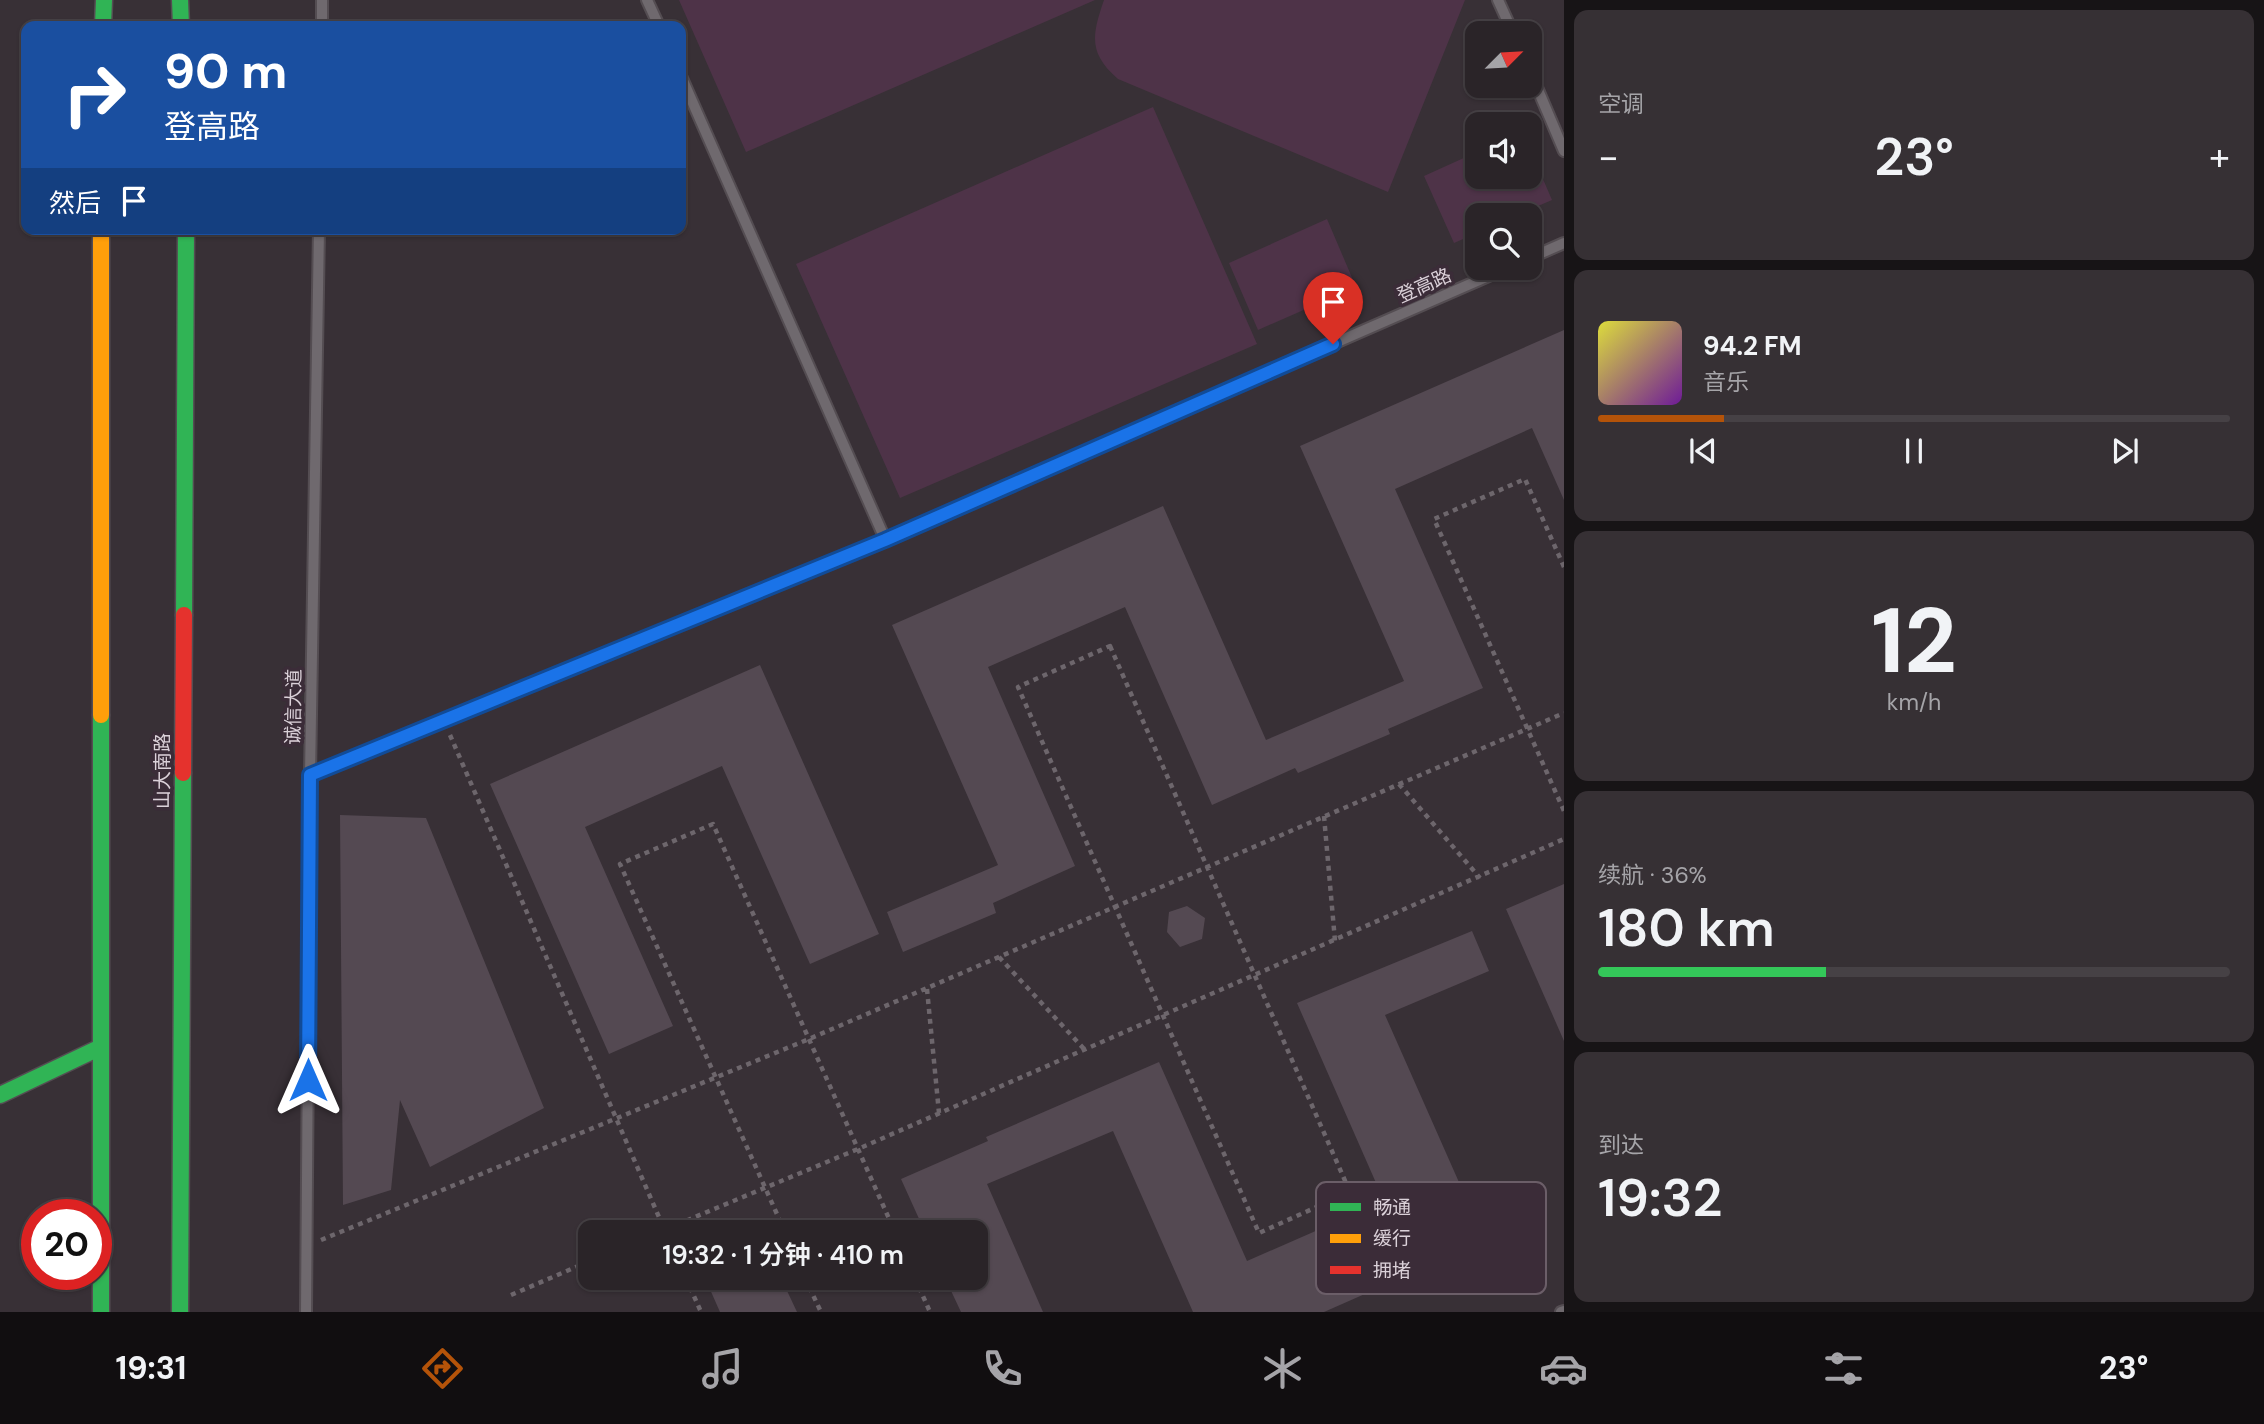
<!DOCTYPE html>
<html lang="zh">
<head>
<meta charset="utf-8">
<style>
  body { margin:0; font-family:"DM Sans","Noto Sans SC",sans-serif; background:#363034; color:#f1f3f6; height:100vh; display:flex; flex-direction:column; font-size:26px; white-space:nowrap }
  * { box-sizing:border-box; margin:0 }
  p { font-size:23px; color:#a5a4a8 }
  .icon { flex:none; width:38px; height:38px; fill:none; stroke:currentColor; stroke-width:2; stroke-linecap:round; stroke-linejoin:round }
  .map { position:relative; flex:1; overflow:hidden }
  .panel { display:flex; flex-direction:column; gap:10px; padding:10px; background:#171416; width:700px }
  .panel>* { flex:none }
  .hud { position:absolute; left:21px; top:21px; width:665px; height:214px; border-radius:14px; box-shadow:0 2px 5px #0004,0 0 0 2px #464145; background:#1a4fa0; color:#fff; overflow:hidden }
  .needle { width:46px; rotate:66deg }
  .fabs { position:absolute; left:1465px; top:21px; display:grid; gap:14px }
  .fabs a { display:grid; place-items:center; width:77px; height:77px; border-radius:14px; background:#2a2428; box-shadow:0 2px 5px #0004,0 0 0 2px #464145; font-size:35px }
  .speed { position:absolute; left:21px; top:1199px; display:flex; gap:14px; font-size:35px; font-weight:700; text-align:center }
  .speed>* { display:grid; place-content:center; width:91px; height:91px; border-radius:50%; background:#2a2428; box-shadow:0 2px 5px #0004,0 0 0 2px #464145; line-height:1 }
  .speed .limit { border:10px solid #d22; background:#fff; color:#111 }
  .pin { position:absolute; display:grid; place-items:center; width:60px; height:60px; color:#fff; margin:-72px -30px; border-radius:50% 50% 50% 0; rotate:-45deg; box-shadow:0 0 7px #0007 }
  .pin .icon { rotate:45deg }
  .me { position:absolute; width:77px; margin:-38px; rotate:0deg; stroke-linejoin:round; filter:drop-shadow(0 0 5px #0008) }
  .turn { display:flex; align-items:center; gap:24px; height:147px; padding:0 28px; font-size:32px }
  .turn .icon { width:91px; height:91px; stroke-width:2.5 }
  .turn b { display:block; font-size:49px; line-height:60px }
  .then { display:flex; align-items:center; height:66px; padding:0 28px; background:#0003; gap:14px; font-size:26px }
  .big { font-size:52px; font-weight:600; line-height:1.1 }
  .panel .card { flex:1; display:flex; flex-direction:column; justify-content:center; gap:10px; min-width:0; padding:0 24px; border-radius:14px; background:#363034 }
  .panel .dial { align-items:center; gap:0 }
  .dial b { font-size:91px; line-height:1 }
  .song { display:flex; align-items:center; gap:21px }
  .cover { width:84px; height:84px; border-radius:10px; background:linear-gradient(135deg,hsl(60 70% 55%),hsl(280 70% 35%)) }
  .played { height:7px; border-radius:4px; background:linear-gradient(90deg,#b45309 20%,#464145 20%) }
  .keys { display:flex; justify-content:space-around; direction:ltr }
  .heat { display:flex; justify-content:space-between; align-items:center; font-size:38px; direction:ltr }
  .charge { height:10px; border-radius:5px; background:linear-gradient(90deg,#34c759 36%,#464145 0) }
  .trip { position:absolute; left:578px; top:1220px; width:410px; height:70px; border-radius:14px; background:#2a2428; box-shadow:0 2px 5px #0004,0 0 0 2px #464145; font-weight:600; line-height:70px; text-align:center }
  .tab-bar { display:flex; height:112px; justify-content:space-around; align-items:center; background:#110e10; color:#a5a4a8 }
  .tab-bar .icon { width:49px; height:49px }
  .tab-bar .on { color:#b45309 }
  .tab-bar b { font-size:32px; color:#f1f3f6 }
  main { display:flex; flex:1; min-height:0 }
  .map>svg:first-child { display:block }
  .green { fill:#4e3348 }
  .building { fill:#544952 }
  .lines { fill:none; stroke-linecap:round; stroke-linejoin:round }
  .lane-casing { stroke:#544d52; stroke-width:14 }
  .fast-casing { stroke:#544d52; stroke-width:19 }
  .slow-casing { stroke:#544d52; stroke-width:19 }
  .jam-casing { stroke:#544d52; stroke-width:19 }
  .path { stroke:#6d666c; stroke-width:4.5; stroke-dasharray:5 5; stroke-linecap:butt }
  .lane { stroke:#6f696e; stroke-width:10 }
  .fast { stroke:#30b455; stroke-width:16 }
  .slow { stroke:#ff9f0a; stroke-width:16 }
  .jam { stroke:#e5322d; stroke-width:16 }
  .route-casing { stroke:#114b97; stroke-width:18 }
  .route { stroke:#1a73e8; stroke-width:12 }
  .labels { text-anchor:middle; stroke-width:7; stroke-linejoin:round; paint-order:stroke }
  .street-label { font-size:19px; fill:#dbd1d9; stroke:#3b2c38 }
  .key { fill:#3b2c38; stroke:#6b5e68; stroke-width:2 }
  .key-label { font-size:19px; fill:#dbd1d9 }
</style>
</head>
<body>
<main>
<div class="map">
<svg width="1564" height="1312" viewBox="0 0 1564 1312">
  <rect width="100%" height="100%" fill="#383036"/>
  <path class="green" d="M 679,0 L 1095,0 L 746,152 Z
    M 1104,0 L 1465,0 L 1388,192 L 1118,79 C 1088,53 1092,35 1104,0 Z
    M 1153,107 L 1257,344 L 900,498 L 796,264 Z
    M 1530,149 L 1552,200 L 1517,215 L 1477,215 L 1477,233 L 1454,243 L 1424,176 L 1477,152 L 1477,177 L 1530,177 Z
    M 1327,219 L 1356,287 L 1258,330 L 1229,263 Z"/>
  <path class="building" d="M 1564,330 L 1564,500 L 1532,428 L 1395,489 L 1483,688 L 1388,729 L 1390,734 L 1298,773 L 1295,768 L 1212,805 L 1125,607 L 988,667 L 1075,866 L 993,903 L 996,913 L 903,952 L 887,912 L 998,865 L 892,625 L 1163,506 L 1266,740 L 1404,681 L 1300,446 Z
    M 760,665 L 879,934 L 810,964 L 722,766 L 585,827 L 673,1026 L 609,1054 L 490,784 Z
    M 340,815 L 426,818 L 544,1108 L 430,1167 L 400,1100 L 391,1190 L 343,1205 Z
    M 1564,884 L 1564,1041 L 1506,909 Z
    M 1187,906 L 1205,918 L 1202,939 L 1180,947 L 1167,932 L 1169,912 Z
    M 1472,931 L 1489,971 L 1385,1015 L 1485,1241 L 1324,1312 L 1193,1312 L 1113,1131 L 987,1184 L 1043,1312 L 961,1312 L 945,1278 L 975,1278 L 975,1232 L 925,1232 L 901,1179 L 988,1141 L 986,1137 L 1159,1062 L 1247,1261 L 1384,1201 L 1297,1003 Z
    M 705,1278 L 781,1278 L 797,1312 L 720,1312 Z"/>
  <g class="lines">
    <defs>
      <path id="lane" d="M 647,0 L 659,26
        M 1498,0 L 1513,33
        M 322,26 L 322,0
        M 1530,71 L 1564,151
        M 681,76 L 885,539
        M 1530,258 L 1564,243
        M 310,775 L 885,539 L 1507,268
        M 306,1312 L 310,775 L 319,229
        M 1561,1312 L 1564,1311"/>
      <path id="fast" d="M 180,0 L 181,26
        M 103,26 L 104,0
        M 184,615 L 186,229
        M 101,715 L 101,1312
        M 0,1095 L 101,1047
        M 180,1312 L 183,773"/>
      <path id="slow" d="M 101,229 L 101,715"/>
      <path id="jam" d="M 183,773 L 184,615"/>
    </defs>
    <use href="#lane" class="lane-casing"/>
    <use href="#fast" class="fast-casing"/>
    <use href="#slow" class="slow-casing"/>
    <use href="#jam" class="jam-casing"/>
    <path class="path" d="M 1564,567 L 1525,479 L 1434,519 L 1564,811
      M 1110,646 L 1350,1192 L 1259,1233 L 1018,687 Z
      M 450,735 L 665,1231
      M 1399,784 L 1480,878
      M 1324,816 L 1335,941
      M 999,957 L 1085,1050
      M 927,989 L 939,1113
      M 659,1232 L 858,1149 L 1564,839
      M 785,1232 L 620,864 L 713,824 L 895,1232
      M 321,1240 L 809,1039 L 1564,713
      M 686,1278 L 701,1312
      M 805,1278 L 821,1312
      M 915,1278 L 930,1312
      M 511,1295 L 590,1261"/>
    <use href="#lane" class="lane"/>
    <use href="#fast" class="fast"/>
    <use href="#slow" class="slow"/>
    <use href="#jam" class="jam"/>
  </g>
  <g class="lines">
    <defs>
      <path id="route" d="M 308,1080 L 310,775 L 885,540 L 1333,344"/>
    </defs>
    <use href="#route" class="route-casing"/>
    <use href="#route" class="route"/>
  </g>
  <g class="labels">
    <g class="street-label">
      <text transform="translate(1424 285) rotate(-24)" y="7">登高路</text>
      <text transform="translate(293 707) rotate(-89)" y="7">诚信大道</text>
      <text transform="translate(162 771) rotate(-90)" y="7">山大南路</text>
    </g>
  </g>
  <rect x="1316" y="1182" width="230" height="112" rx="10" class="key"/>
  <rect x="1330" y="1203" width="31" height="8" fill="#30b455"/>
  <rect x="1330" y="1234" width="31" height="9" fill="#ff9f0a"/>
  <rect x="1330" y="1266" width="31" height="8" fill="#e5322d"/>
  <g class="key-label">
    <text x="1373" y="1214">畅通</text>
    <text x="1373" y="1245">缓行</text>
    <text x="1373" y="1277">拥堵</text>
  </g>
</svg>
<div class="fabs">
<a><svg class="needle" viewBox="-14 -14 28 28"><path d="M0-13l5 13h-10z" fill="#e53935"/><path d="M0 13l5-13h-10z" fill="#a5a4a8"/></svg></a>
<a><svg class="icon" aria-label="sound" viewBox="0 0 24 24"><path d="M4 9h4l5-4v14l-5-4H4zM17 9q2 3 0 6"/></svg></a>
<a><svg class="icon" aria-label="search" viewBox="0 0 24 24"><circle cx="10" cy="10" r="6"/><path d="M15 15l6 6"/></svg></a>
</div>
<div class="speed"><div class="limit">20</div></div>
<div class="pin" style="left:1333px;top:344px;background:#d93025"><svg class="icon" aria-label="arrive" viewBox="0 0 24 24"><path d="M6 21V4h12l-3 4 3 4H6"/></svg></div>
<svg class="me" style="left:308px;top:1080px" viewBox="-20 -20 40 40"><path d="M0-17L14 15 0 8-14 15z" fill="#1a73e8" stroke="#fff" stroke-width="4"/></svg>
<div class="trip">19:32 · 1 分钟 · 410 m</div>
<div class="hud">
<div class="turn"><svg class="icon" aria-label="right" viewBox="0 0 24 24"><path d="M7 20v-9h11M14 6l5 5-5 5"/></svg><div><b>90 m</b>登高路</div></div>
<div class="then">然后<svg class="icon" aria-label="arrive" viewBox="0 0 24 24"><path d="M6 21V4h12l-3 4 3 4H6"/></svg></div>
</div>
</div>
<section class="panel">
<div class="card"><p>空调</p>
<div class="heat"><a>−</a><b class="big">23°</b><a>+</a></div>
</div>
<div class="card">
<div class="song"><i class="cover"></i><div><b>94.2 FM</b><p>音乐</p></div></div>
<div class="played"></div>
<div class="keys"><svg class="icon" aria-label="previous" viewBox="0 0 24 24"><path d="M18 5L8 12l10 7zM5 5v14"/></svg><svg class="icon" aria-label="pause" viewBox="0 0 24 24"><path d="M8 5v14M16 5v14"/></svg><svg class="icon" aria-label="next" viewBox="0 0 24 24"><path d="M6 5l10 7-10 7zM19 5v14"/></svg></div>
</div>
<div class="card dial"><b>12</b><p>km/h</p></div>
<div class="card"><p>续航 · 36%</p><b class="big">180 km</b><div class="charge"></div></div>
<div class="card"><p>到达</p><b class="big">19:32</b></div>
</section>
</main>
<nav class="tab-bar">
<b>19:31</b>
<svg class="icon on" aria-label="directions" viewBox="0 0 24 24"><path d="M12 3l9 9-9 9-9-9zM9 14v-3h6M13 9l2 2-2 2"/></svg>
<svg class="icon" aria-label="music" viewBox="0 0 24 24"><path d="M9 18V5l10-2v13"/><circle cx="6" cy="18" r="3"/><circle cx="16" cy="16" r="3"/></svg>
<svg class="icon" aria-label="phone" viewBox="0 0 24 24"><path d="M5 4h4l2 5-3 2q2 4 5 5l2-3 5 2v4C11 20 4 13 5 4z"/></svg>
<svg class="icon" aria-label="climate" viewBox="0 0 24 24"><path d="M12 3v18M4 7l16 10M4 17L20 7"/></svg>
<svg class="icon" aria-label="car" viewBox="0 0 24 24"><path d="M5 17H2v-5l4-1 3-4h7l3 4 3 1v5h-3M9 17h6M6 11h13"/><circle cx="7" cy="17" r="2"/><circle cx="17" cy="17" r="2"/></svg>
<svg class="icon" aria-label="filters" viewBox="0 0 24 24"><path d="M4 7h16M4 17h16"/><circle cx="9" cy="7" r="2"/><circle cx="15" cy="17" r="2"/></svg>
<b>23°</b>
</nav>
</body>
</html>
